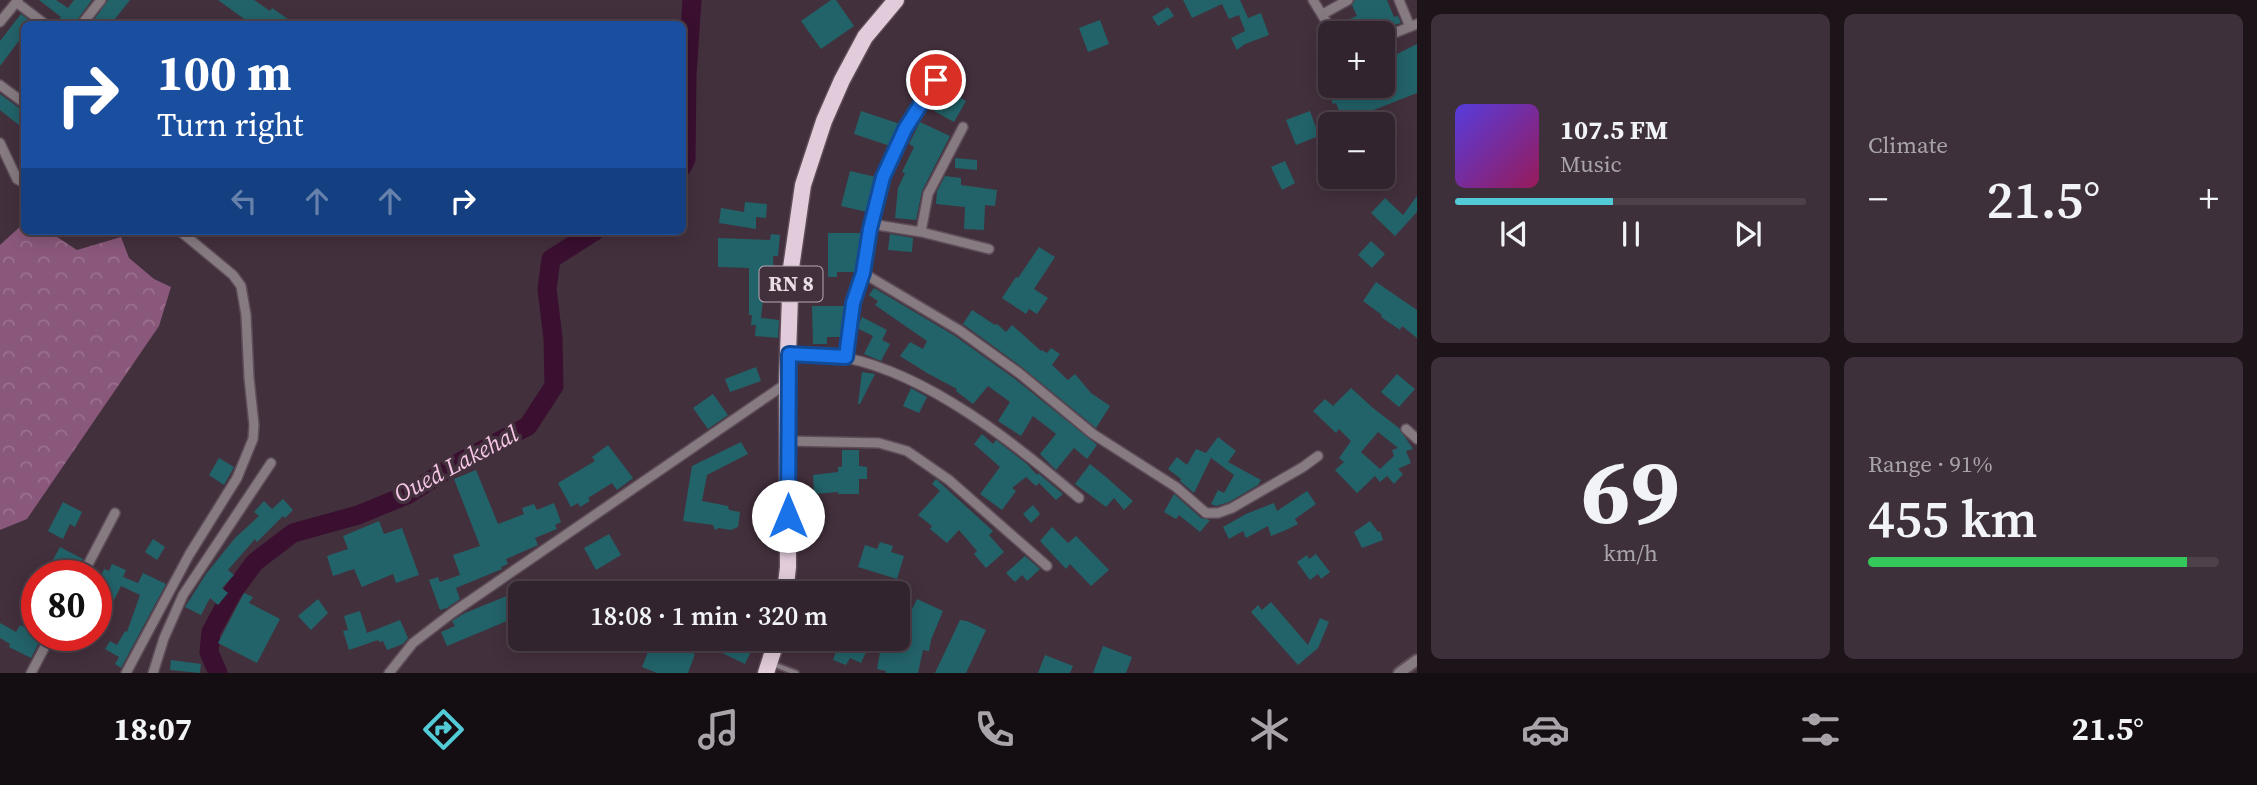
<!DOCTYPE html>
<html lang="en">
<head>
<meta charset="utf-8">
<style>
  body { margin:0; font-family:"Source Serif 4",serif; background:#3d303a; color:#f1f3f6; height:100vh; display:flex; flex-direction:column; font-size:26px; white-space:nowrap }
  * { box-sizing:border-box; margin:0 }
  p { font-size:23px; color:#a8a4aa }
  .icon { flex:none; width:38px; height:38px; fill:none; stroke:currentColor; stroke-width:2; stroke-linecap:round; stroke-linejoin:round }
  .map { position:relative; flex:1; overflow:hidden }
  .panel { display:flex; flex-direction:column; gap:14px; padding:14px; background:#1c1419; width:840px }
  .panel>* { flex:none }
  .hud { position:absolute; left:21px; top:21px; width:665px; height:214px; border-radius:10px; box-shadow:0 4px 18px #0003,0 0 0 2px #4d414a; background:#1a4fa0; color:#fff; overflow:hidden }
  .buttons { position:absolute; left:1318px; top:21px; display:grid; gap:14px }
  .buttons a { display:grid; place-items:center; width:77px; height:77px; border-radius:10px; background:#32242e; box-shadow:0 4px 18px #0003,0 0 0 2px #4d414a; font-size:35px }
  .speed { position:absolute; left:21px; top:560px; display:flex; gap:14px; font-size:35px; font-weight:700; text-align:center }
  .speed>* { display:grid; place-content:center; width:91px; height:91px; border-radius:50%; background:#32242e; box-shadow:0 4px 18px #0003,0 0 0 2px #4d414a; line-height:1 }
  .speed .limit { border:10px solid #d22; background:#fff; color:#111 }
  .pin { position:absolute; display:grid; place-items:center; width:60px; height:60px; color:#fff; margin:-30px; border:4px solid #fff; border-radius:50%; box-shadow:0 2px 7px #0007 }
  .me { position:absolute; width:77px; margin:-38px; rotate:0deg; stroke-linejoin:round; filter:drop-shadow(0 0 5px #0008) }
  .turn { display:flex; align-items:center; gap:24px; height:147px; padding:0 21px; font-size:32px }
  .turn .icon { width:91px; height:91px; stroke-width:2.5 }
  .turn b { display:block; font-size:49px; line-height:60px }
  .lanes { display:flex; align-items:center; height:66px; padding:0 21px; background:#0003; justify-content:center; gap:35px; direction:ltr }
  .lanes .off { opacity:.35 }
  .big { font-size:52px; font-weight:600; line-height:1.1 }
  .panel .widget { flex:1; display:flex; flex-direction:column; justify-content:center; gap:10px; min-width:0; padding:0 24px; border-radius:10px; background:#3d303a }
  .panel .dial { align-items:center; gap:0 }
  .dial b { font-size:91px; line-height:1 }
  .song { display:flex; align-items:center; gap:21px }
  .cover { width:84px; height:84px; border-radius:10px; background:linear-gradient(135deg,hsl(250 70% 55%),hsl(330 70% 35%)) }
  .played { height:7px; border-radius:4px; background:linear-gradient(90deg,#52cbd7 45%,#4d414a 45%) }
  .keys { display:flex; justify-content:space-around; direction:ltr }
  .heat { display:flex; justify-content:space-between; align-items:center; font-size:38px; direction:ltr }
  .charge { height:10px; border-radius:5px; background:linear-gradient(90deg,#34c759 91%,#4d414a 0) }
  .panel .tiles { flex:1; display:grid; gap:14px; grid-template-columns:repeat(2,1fr) }
  .trip { position:absolute; left:508px; top:581px; width:402px; height:70px; border-radius:10px; background:#32242e; box-shadow:0 4px 18px #0003,0 0 0 2px #4d414a; font-weight:600; line-height:70px; text-align:center }
  .tab-bar { display:flex; height:112px; justify-content:space-around; align-items:center; background:#140e12; color:#a8a4aa }
  .tab-bar .icon { width:49px; height:49px }
  .tab-bar .selected { color:#52cbd7 }
  .tab-bar b { font-size:32px; color:#f1f3f6 }
  main { display:flex; flex:1; min-height:0 }
  .map>svg:first-child { display:block }
  .forest { fill:url(#forest-crowns) }
  .lines { fill:none; stroke-linecap:round; stroke-linejoin:round }
  .river { stroke:#3a0f30; stroke-width:19 }
  .building { fill:#226369; fill-rule:evenodd }
  .service-casing { stroke:#5e4c58; stroke-width:8 }
  .minor-casing { stroke:#5e4c58; stroke-width:12 }
  .tertiary-casing { stroke:#5e4c58; stroke-width:14 }
  .trunk-casing { stroke:#5e4c58; stroke-width:19 }
  .service { stroke:#857b81; stroke-width:4.5 }
  .minor { stroke:#857b81; stroke-width:9 }
  .tertiary { stroke:#857b81; stroke-width:10 }
  .trunk { stroke:#e2cbda; stroke-width:16 }
  .route-casing { stroke:#114b97; stroke-width:18 }
  .route { stroke:#1a73e8; stroke-width:12 }
  .labels { text-anchor:middle; stroke-width:7; stroke-linejoin:round; paint-order:stroke }
  .shield { fill:#43303d; stroke:#b8a9b3; stroke-width:2 }
  .shield-label { font-size:21px; font-weight:bold; fill:#eadde5 }
  .water-label { font-size:24px; font-style:italic; fill:#f6c7e6; stroke:#43303d }
</style>
</head>
<body>
<main>
<div class="map">
<svg width="1417" height="673" viewBox="0 0 1417 673">
  <defs>
    <pattern id="forest-crowns" width="20" height="18" patternUnits="userSpaceOnUse" patternTransform="scale(1.75)"><rect width="20" height="18" fill="#8a587b"/><path d="M2 6a3 3 0 1 1 6 0M12 15a3 3 0 1 1 6 0" fill="none" stroke="#9b708e"/></pattern>
  </defs>
  <rect width="100%" height="100%" fill="#43303d"/>
  <path class="forest" d="M 24,223 L 24,231 L 48,231 L 77,250 L 121,237 L 129,258 L 154,279 L 171,287 L 159,326 L 27,519 L 0,530 L 0,245 Z"/>
  <g class="lines">
    <path class="river" d="M 682,167 L 686,159 L 687,76 L 692,0
      M 218,673 L 209,652 L 211,632 L 232,593 L 255,562 L 293,533 L 358,515 L 407,495 L 458,463 L 528,426 L 554,386 L 553,338 L 547,289 L 551,259 L 595,231"/>
  </g>
  <path class="building" d="M 39,0 L 56,0 L 68,8 L 74,0 L 92,0 L 77,20 L 75,24 L 63,24 L 58,21 L 61,17 Z
    M 108,0 L 130,0 L 111,24 L 91,24 Z
    M 218,0 L 254,0 L 270,11 L 272,8 L 295,24 L 251,24 Z
    M 831,0 L 836,0 L 854,26 L 821,49 L 801,21 Z
    M 1183,0 L 1240,0 L 1248,18 L 1261,13 L 1269,35 L 1245,44 L 1237,50 L 1231,38 L 1245,31 L 1239,15 L 1229,19 L 1222,4 L 1192,18 Z
    M 1355,0 L 1387,0 L 1394,17 L 1398,16 L 1401,23 L 1368,33 L 1343,33 L 1339,23 L 1357,16 L 1352,5 Z
    M 1168,7 L 1174,16 L 1158,26 L 1152,17 Z
    M 21,14 L 34,24 L 24,24 L 24,34 L 0,66 L 0,41 Z
    M 1100,20 L 1109,44 L 1088,52 L 1079,28 Z
    M 1392,42 L 1397,54 L 1417,44 L 1417,93 L 1343,122 L 1336,103 L 1333,104 L 1328,91 L 1344,86 L 1364,86 L 1367,94 L 1382,88 L 1382,70 L 1386,69 L 1382,61 L 1382,45 Z
    M 946,89 L 966,101 L 954,122 L 934,111 Z
    M 0,94 L 19,108 L 24,109 L 24,129 L 0,110 Z
    M 861,111 L 900,124 L 890,146 L 854,134 Z
    M 1310,111 L 1319,136 L 1296,145 L 1286,120 Z
    M 920,122 L 950,136 L 922,191 L 916,220 L 895,218 L 898,188 L 905,173 L 902,172 L 914,147 L 909,144 Z
    M 1382,128 L 1396,140 L 1382,155 Z
    M 955,158 L 977,160 L 977,170 L 955,168 Z
    M 1285,161 L 1295,183 L 1282,190 L 1271,167 Z
    M 850,171 L 876,177 L 867,212 L 841,206 Z
    M 945,176 L 961,178 L 961,185 L 997,190 L 995,206 L 985,205 L 984,230 L 964,229 L 965,207 L 936,204 L 937,191 Z
    M 1417,196 L 1417,212 L 1395,236 L 1371,213 L 1385,198 L 1403,215 Z
    M 745,202 L 767,204 L 766,218 L 756,217 L 756,229 L 719,223 L 721,208 L 744,212 Z
    M 828,233 L 861,233 L 856,272 L 837,272 L 837,277 L 828,277 Z
    M 771,234 L 780,235 L 778,256 L 773,256 L 774,277 L 768,277 L 771,298 L 763,299 L 761,318 L 779,320 L 778,338 L 755,336 L 756,325 L 751,325 L 752,315 L 749,315 L 749,268 L 718,267 L 718,238 L 770,240 Z
    M 890,234 L 913,238 L 912,252 L 888,250 Z
    M 1371,241 L 1385,254 L 1372,268 L 1358,255 Z
    M 1039,247 L 1055,257 L 1034,289 L 1048,298 L 1037,314 L 1029,309 L 1026,314 L 1002,298 L 1016,277 L 1018,278 Z
    M 1376,282 L 1417,310 L 1417,338 L 1402,326 L 1400,330 L 1381,317 L 1382,315 L 1363,301 Z
    M 874,288 L 955,336 L 1015,379 L 1097,445 L 1087,459 L 1074,448 L 1056,470 L 1040,454 L 1056,434 L 1033,416 L 1021,436 L 998,421 L 1010,402 L 988,386 L 973,404 L 956,391 L 957,389 L 927,373 L 900,356 L 910,342 L 923,349 L 927,341 L 875,305 L 878,301 L 869,295 Z
    M 812,306 L 845,306 L 842,337 L 827,337 L 827,344 L 813,344 Z
    M 972,310 L 995,325 L 997,324 L 1006,332 L 1012,325 L 1041,351 L 1042,350 L 1047,353 L 1051,348 L 1060,354 L 1052,365 L 1068,380 L 1075,374 L 1091,393 L 1110,406 L 1096,428 L 1023,368 L 963,324 Z
    M 862,317 L 887,330 L 882,340 L 890,344 L 881,361 L 864,354 L 873,336 L 857,328 Z
    M 756,367 L 761,381 L 730,392 L 725,379 Z
    M 862,372 L 875,374 L 860,404 L 858,404 Z
    M 1397,374 L 1415,389 L 1399,407 L 1381,392 Z
    M 911,388 L 927,397 L 919,413 L 903,406 Z
    M 1351,388 L 1373,408 L 1399,428 L 1413,449 L 1406,451 L 1411,463 L 1398,469 L 1403,474 L 1394,484 L 1387,476 L 1380,482 L 1375,476 L 1357,493 L 1335,470 L 1344,462 L 1339,458 L 1351,441 L 1339,429 L 1336,433 L 1313,411 L 1325,399 L 1333,406 ZM 1378,432 L 1398,448 L 1392,450 L 1394,456 L 1380,469 L 1361,452 Z
    M 713,394 L 728,415 L 708,429 L 693,408 Z
    M 982,434 L 993,444 L 996,440 L 1027,464 L 1037,475 L 1038,473 L 1063,494 L 1056,500 L 1039,483 L 1036,486 L 1026,477 L 1012,488 L 1016,491 L 1002,510 L 980,494 L 1000,467 L 974,444 Z
    M 1218,437 L 1236,451 L 1228,462 L 1261,480 L 1258,485 L 1229,502 L 1216,506 L 1211,504 L 1218,490 L 1224,493 L 1234,475 L 1211,458 L 1194,493 L 1180,481 L 1181,479 L 1168,469 L 1177,457 L 1187,465 L 1196,449 L 1206,453 Z
    M 741,442 L 748,454 L 707,475 L 702,501 L 728,506 L 729,510 L 740,512 L 738,527 L 731,530 L 719,528 L 715,530 L 713,525 L 683,521 L 692,466 Z
    M 608,445 L 633,478 L 617,490 L 612,483 L 588,498 L 590,501 L 580,507 L 578,503 L 571,507 L 558,483 L 595,461 L 592,457 Z
    M 842,450 L 859,450 L 859,466 L 867,467 L 867,479 L 859,479 L 859,494 L 838,494 L 838,492 L 814,494 L 813,475 L 838,472 L 838,467 L 842,467 Z
    M 219,458 L 234,467 L 224,485 L 209,475 Z
    M 1090,464 L 1106,477 L 1133,501 L 1124,510 L 1114,498 L 1106,507 L 1075,484 Z
    M 476,470 L 498,524 L 524,514 L 522,508 L 534,504 L 537,510 L 554,503 L 561,522 L 555,525 L 557,529 L 535,538 L 538,545 L 506,559 L 508,564 L 501,567 L 502,569 L 456,588 L 460,599 L 447,608 L 440,610 L 429,580 L 438,577 L 440,582 L 460,575 L 453,555 L 480,546 L 454,479 Z
    M 936,479 L 993,531 L 989,535 L 1004,552 L 986,568 L 974,554 L 977,551 L 959,530 L 947,543 L 930,529 L 932,526 L 918,515 L 940,491 L 932,484 Z
    M 1307,491 L 1316,504 L 1295,519 L 1298,524 L 1286,530 L 1271,536 L 1268,526 L 1246,538 L 1243,531 L 1229,539 L 1223,527 L 1246,514 L 1274,503 L 1277,511 Z
    M 1174,494 L 1201,518 L 1210,520 L 1200,532 L 1179,515 L 1176,519 L 1164,512 Z
    M 283,499 L 293,510 L 285,518 L 283,516 L 257,542 L 255,539 L 228,570 L 234,575 L 222,588 L 228,593 L 218,605 L 210,598 L 201,615 L 185,607 L 206,574 L 235,538 L 259,516 L 254,512 L 264,501 L 272,509 Z
    M 63,502 L 82,512 L 75,527 L 70,524 L 63,539 L 48,531 Z
    M 1033,505 L 1040,514 L 1031,523 L 1023,514 Z
    M 379,521 L 384,534 L 402,528 L 419,575 L 396,583 L 393,574 L 362,587 L 354,569 L 333,576 L 327,556 L 348,549 L 343,536 Z
    M 1370,521 L 1378,532 L 1380,531 L 1383,540 L 1362,548 L 1354,532 Z
    M 1052,527 L 1068,543 L 1076,536 L 1109,570 L 1091,586 L 1070,564 L 1066,569 L 1040,541 Z
    M 609,534 L 621,555 L 596,570 L 584,548 Z
    M 153,539 L 165,547 L 157,560 L 145,552 Z
    M 880,542 L 893,546 L 891,552 L 904,556 L 897,579 L 858,567 L 865,545 L 877,549 Z
    M 60,547 L 83,559 L 75,576 L 66,576 L 49,567 Z
    M 1316,554 L 1330,572 L 1321,579 L 1318,574 L 1310,580 L 1297,562 L 1307,555 L 1309,559 Z
    M 1025,556 L 1040,569 L 1027,581 L 1022,575 L 1015,582 L 1006,573 Z
    M 112,564 L 126,570 L 123,577 L 138,583 L 143,573 L 166,584 L 121,668 L 115,664 L 119,657 L 105,649 L 110,641 L 117,645 L 125,631 L 127,632 L 140,595 L 121,586 L 96,637 L 96,588 L 104,569 L 109,571 Z
    M 853,579 L 887,593 L 846,593 Z
    M 244,593 L 253,597 L 249,603 L 280,619 L 257,663 L 218,643 Z
    M 509,595 L 519,616 L 447,646 L 441,632 L 455,626 L 452,621 L 465,613 Z
    M 318,599 L 328,613 L 311,630 L 298,616 Z
    M 917,599 L 943,611 L 931,640 L 929,651 L 923,650 L 918,673 L 886,673 L 886,671 L 877,669 L 881,647 L 892,650 Z
    M 1271,602 L 1308,645 L 1320,618 L 1329,622 L 1318,648 L 1298,665 L 1251,612 L 1258,605 L 1262,610 Z
    M 360,611 L 367,633 L 400,620 L 408,638 L 403,644 L 387,650 L 383,641 L 379,642 L 378,640 L 349,650 L 343,631 L 348,630 L 344,616 Z
    M 960,620 L 967,621 L 986,630 L 966,673 L 935,673 Z
    M 0,623 L 16,632 L 20,625 L 42,637 L 31,658 L 9,647 L 10,644 L 0,638 Z
    M 653,639 L 659,639 L 695,654 L 688,673 L 657,673 L 642,667 Z
    M 724,639 L 757,639 L 745,664 L 718,651 Z
    M 834,639 L 872,639 L 861,663 L 850,658 L 846,665 L 833,660 L 836,652 L 829,649 Z
    M 1103,646 L 1132,657 L 1126,673 L 1093,673 Z
    M 1045,655 L 1073,666 L 1070,673 L 1038,673 Z
    M 171,660 L 201,664 L 200,673 L 170,670 Z"/>
  <g class="lines">
    <defs>
      <path id="service" d="M 773,664 L 796,673"/>
      <path id="minor" d="M 1313,0 L 1333,33
        M 1399,0 L 1410,27
        M 16,2 L 45,24
        M 1323,14 L 1348,0
        M 0,22 L 18,0
        M 82,24 L 101,0
        M 1382,38 L 1417,24
        M 0,85 L 23,102 L 24,100
        M 0,143 L 17,179 L 24,183
        M 871,224 L 921,232 L 989,249
        M 921,232 L 928,194 L 963,127
        M 863,273 L 959,330 L 1019,373 L 1093,434 L 1176,487 L 1206,513 L 1218,513 L 1232,508 L 1303,467 L 1318,456
        M 789,354 C 807,355 829,354 847,358 C 929,375 1016,444 1079,498
        M 846,357 L 853,303 L 863,273 L 870,228 L 883,177 L 905,129 L 936,80
        M 1406,429 L 1417,439
        M 788,441 L 879,443 L 907,451 L 949,480 L 1047,566
        M 82,576 L 115,513
        M 31,673 L 51,635
        M 126,673 L 189,555 L 237,478 L 253,439 L 254,425 L 249,378 L 246,315 L 241,286 L 233,275 L 180,231
        M 153,673 L 164,638 L 183,595 L 271,463
        M 389,673 L 413,643 L 452,613 L 787,383"/>
      <path id="tertiary" d="M 1399,673 L 1417,660"/>
      <path id="trunk" d="M 785,593 L 788,567 L 787,383 L 791,268 L 803,185 L 824,121 L 842,80 L 865,37 L 896,0
        M 766,673 L 777,639"/>
    </defs>
    <use href="#service" class="service-casing"/>
    <use href="#minor" class="minor-casing"/>
    <use href="#tertiary" class="tertiary-casing"/>
    <use href="#trunk" class="trunk-casing"/>
    <use href="#service" class="service"/>
    <use href="#minor" class="minor"/>
    <use href="#tertiary" class="tertiary"/>
    <use href="#trunk" class="trunk"/>
  </g>
  <g class="lines">
    <defs>
      <path id="route" d="M 788,516 L 789,354 L 846,357 L 853,303 L 863,273 L 870,229 L 883,177 L 905,129 L 936,80"/>
    </defs>
    <use href="#route" class="route-casing"/>
    <use href="#route" class="route"/>
  </g>
  <g class="labels">
    <rect class="shield" x="759.5" y="266.5" width="63" height="35" rx="5"/>
    <g class="shield-label">
      <text x="791" y="291">RN 8</text>
    </g>
    <g class="water-label">
      <text transform="translate(456 464) rotate(-28)" y="8">Oued Lakehal</text>
    </g>
  </g>
</svg>
<div class="buttons">
<a>+</a>
<a>−</a>
</div>
<div class="speed"><div class="limit">80</div></div>
<div class="pin" style="left:936px;top:80px;background:#d93025"><svg class="icon" aria-label="arrive" viewBox="0 0 24 24"><path d="M6 21V4h12l-3 4 3 4H6"/></svg></div>
<svg class="me" style="left:788px;top:516px" viewBox="-20 -20 40 40"><circle r="19" fill="#fff"/><path d="M0-13L10 11 0 6-10 11z" fill="#1a73e8"/></svg>
<div class="trip">18:08 · 1 min · 320 m</div>
<div class="hud">
<div class="turn"><svg class="icon" aria-label="right" viewBox="0 0 24 24"><path d="M7 20v-9h11M14 6l5 5-5 5"/></svg><div><b>100 m</b>Turn right</div></div>
<div class="lanes"><svg class="icon off" aria-label="left" viewBox="0 0 24 24"><path d="M17 20v-9H6M10 6l-5 5 5 5"/></svg><svg class="icon off" aria-label="ahead" viewBox="0 0 24 24"><path d="M12 20V5M6 11l6-6 6 6"/></svg><svg class="icon off" aria-label="ahead" viewBox="0 0 24 24"><path d="M12 20V5M6 11l6-6 6 6"/></svg><svg class="icon" aria-label="right" viewBox="0 0 24 24"><path d="M7 20v-9h11M14 6l5 5-5 5"/></svg></div>
</div>
</div>
<section class="panel">
<div class="tiles">
<div class="widget">
<div class="song"><i class="cover"></i><div><b>107.5 FM</b><p>Music</p></div></div>
<div class="played"></div>
<div class="keys"><svg class="icon" aria-label="previous" viewBox="0 0 24 24"><path d="M18 5L8 12l10 7zM5 5v14"/></svg><svg class="icon" aria-label="pause" viewBox="0 0 24 24"><path d="M8 5v14M16 5v14"/></svg><svg class="icon" aria-label="next" viewBox="0 0 24 24"><path d="M6 5l10 7-10 7zM19 5v14"/></svg></div>
</div>
<div class="widget"><p>Climate</p>
<div class="heat"><a>−</a><b class="big">21.5°</b><a>+</a></div>
</div>
<div class="widget dial"><b>69</b><p>km/h</p></div>
<div class="widget"><p>Range · 91%</p><b class="big">455 km</b><div class="charge"></div></div>
</div>
</section>
</main>
<nav class="tab-bar">
<b>18:07</b>
<svg class="icon selected" aria-label="directions" viewBox="0 0 24 24"><path d="M12 3l9 9-9 9-9-9zM9 14v-3h6M13 9l2 2-2 2"/></svg>
<svg class="icon" aria-label="music" viewBox="0 0 24 24"><path d="M9 18V5l10-2v13"/><circle cx="6" cy="18" r="3"/><circle cx="16" cy="16" r="3"/></svg>
<svg class="icon" aria-label="phone" viewBox="0 0 24 24"><path d="M5 4h4l2 5-3 2q2 4 5 5l2-3 5 2v4C11 20 4 13 5 4z"/></svg>
<svg class="icon" aria-label="climate" viewBox="0 0 24 24"><path d="M12 3v18M4 7l16 10M4 17L20 7"/></svg>
<svg class="icon" aria-label="car" viewBox="0 0 24 24"><path d="M5 17H2v-5l4-1 3-4h7l3 4 3 1v5h-3M9 17h6M6 11h13"/><circle cx="7" cy="17" r="2"/><circle cx="17" cy="17" r="2"/></svg>
<svg class="icon" aria-label="filters" viewBox="0 0 24 24"><path d="M4 7h16M4 17h16"/><circle cx="9" cy="7" r="2"/><circle cx="15" cy="17" r="2"/></svg>
<b>21.5°</b>
</nav>
</body>
</html>
